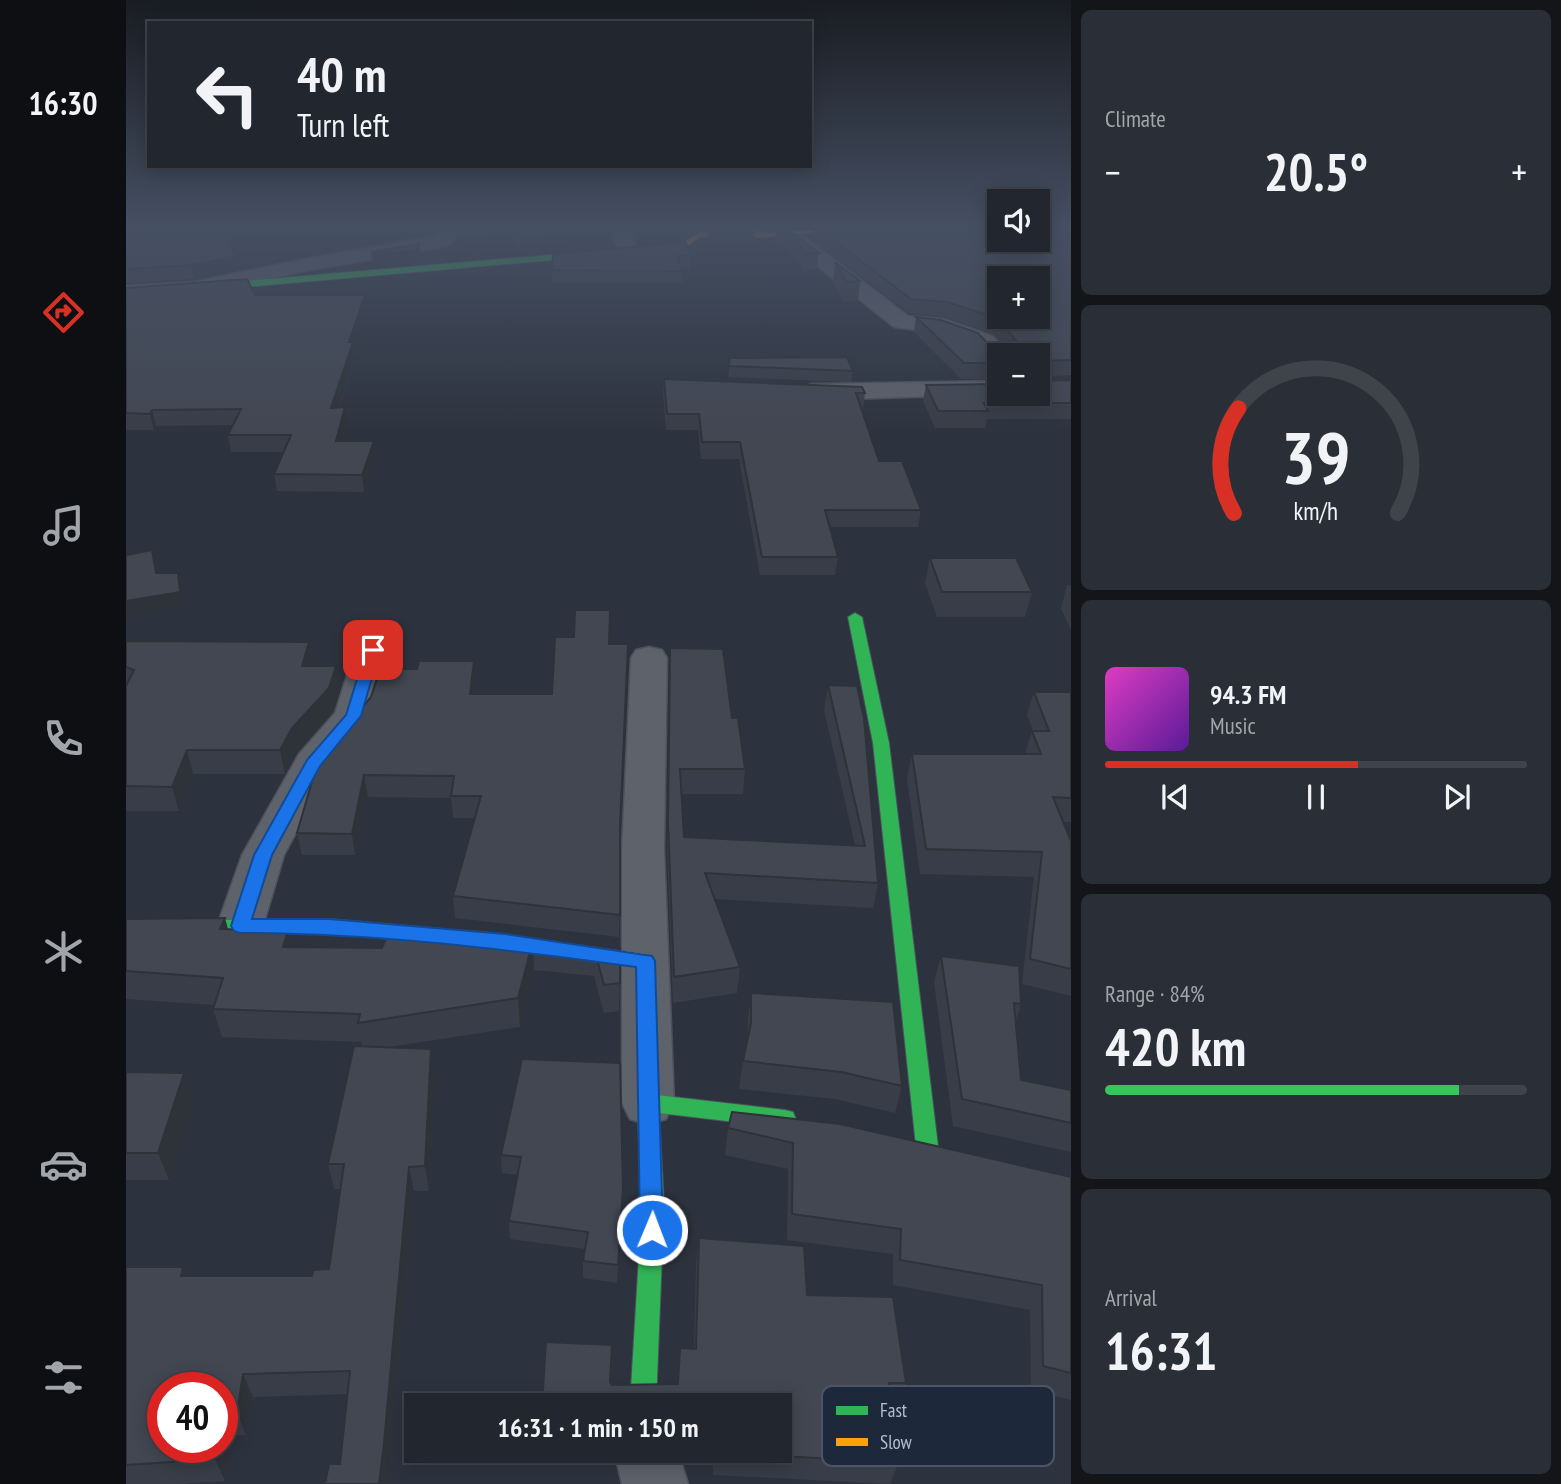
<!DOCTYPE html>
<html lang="en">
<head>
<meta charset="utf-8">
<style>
  body { margin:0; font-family:"PT Sans Narrow",sans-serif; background:#2a2e36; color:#f1f3f6; height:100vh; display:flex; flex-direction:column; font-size:26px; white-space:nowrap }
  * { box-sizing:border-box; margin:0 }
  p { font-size:23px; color:#a2a5aa }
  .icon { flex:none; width:38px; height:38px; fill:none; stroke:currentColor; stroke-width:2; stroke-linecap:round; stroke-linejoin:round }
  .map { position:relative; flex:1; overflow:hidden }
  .side { display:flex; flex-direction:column; gap:10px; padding:10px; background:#131519; width:490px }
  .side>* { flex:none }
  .banner { position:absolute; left:21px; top:21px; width:665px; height:147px; border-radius:0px; box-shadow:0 4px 18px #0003,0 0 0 2px #3f434a; background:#22262e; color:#f1f3f6; overflow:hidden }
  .fabs { position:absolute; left:861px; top:189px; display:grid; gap:14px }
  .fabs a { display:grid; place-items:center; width:63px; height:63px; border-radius:0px; background:#22262e; box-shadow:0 4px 18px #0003,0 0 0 2px #3f434a; font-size:35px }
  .speed { position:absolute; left:21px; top:1372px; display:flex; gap:14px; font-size:35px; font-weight:700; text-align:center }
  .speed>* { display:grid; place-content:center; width:91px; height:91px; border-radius:50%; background:#22262e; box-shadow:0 4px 18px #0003,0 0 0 2px #3f434a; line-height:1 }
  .speed .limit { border:10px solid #d22; background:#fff; color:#111 }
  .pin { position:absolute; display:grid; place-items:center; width:60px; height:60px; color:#fff; margin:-30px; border-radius:14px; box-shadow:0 4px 10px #0006 }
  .me { position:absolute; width:77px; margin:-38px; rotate:1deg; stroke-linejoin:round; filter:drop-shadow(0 0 5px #0008) }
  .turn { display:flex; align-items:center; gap:24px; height:147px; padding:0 35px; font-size:32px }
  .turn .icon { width:91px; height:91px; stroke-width:2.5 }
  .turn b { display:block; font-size:49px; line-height:60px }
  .big { font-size:52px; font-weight:600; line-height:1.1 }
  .side .tile { flex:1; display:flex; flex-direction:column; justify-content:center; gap:10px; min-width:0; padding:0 24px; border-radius:10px; background:#2a2e36 }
  .side .dial { align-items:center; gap:0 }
  .dial svg { height:182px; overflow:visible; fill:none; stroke:#3f434a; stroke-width:7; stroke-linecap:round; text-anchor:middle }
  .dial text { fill:#f1f3f6; stroke:none }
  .song { display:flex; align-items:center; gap:21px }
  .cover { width:84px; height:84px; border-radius:10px; background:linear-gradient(135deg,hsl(310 70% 55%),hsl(270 70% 35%)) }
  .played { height:7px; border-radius:4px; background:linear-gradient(90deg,#d93025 60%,#3f434a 60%) }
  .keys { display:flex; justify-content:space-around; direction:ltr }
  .heat { display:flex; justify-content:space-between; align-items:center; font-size:38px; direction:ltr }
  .charge { height:10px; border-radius:5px; background:linear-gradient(90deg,#34c759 84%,#3f434a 0) }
  .trip { position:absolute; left:278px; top:1393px; width:388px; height:70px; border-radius:0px; background:#22262e; box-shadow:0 4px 18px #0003,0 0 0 2px #3f434a; font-weight:600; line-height:70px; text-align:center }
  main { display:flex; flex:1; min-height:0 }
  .menu { display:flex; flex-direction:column; width:126px; justify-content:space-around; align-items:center; background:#0e0f12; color:#a2a5aa }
  .menu .icon { width:49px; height:49px }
  .menu .active { color:#d93025 }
  .menu b { font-size:32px; color:#f1f3f6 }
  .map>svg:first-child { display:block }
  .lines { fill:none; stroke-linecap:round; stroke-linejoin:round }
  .street-casing { stroke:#4b505b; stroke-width:3 }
  .fast-casing { stroke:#4b505b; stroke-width:2 }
  .slow-casing { stroke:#4b505b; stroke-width:2 }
  .street { fill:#5e626b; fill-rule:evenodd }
  .fast { fill:#30b455; fill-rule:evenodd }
  .slow { fill:#ff9f0a; fill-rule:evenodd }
  .wall { fill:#393d47 }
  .shaded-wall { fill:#2e3239 }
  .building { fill:#424752; stroke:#2e3239; stroke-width:2; fill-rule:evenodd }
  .route { fill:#1a73e8; stroke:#114b97; stroke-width:2 }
  .key { fill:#1e283b; stroke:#4c5567; stroke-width:2 }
  .key-label { font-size:19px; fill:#b8bfce }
</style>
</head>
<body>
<main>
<nav class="menu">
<b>16:30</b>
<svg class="icon active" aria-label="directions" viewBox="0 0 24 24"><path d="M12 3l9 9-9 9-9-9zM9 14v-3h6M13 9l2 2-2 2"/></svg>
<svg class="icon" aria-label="music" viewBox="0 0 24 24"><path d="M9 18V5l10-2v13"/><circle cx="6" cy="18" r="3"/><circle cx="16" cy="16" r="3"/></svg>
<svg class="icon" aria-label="phone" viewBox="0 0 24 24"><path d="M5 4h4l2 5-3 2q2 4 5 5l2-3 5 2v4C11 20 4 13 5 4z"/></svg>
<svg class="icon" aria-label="climate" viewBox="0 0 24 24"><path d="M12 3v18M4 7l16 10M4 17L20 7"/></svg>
<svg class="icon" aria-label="car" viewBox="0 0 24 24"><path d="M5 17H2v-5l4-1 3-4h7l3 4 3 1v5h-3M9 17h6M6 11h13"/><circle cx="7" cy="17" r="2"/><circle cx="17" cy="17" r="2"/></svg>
<svg class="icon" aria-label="filters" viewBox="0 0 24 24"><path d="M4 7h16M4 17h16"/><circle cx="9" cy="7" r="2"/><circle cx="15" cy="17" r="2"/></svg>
</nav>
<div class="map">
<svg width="945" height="1484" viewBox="0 0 945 1484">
  <rect width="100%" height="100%" fill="#2d333e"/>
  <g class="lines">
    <defs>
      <path id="street" d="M 316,227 L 336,227 L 323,245 L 316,247 L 179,271 L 68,296 L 0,300 L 0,286 L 68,282 L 179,259 L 309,236 Z
        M 483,227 L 503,227 L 511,251 L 508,255 L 494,255 Z
        M 663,228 L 670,230 L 782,316 L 817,319 L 867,336 L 884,355 L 873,355 L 873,364 L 864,362 L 851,346 L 813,333 L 768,327 L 656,238 L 653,234 L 656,230 Z
        M 873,381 L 873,394 L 882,394 L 686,400 L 677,397 L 673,392 L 677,387 L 686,384 Z
        M 247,639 L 259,643 L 265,650 L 246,716 L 204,769 L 158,855 L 137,926 L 130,938 L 114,943 L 98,938 L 91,926 L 116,855 L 173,754 L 209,713 L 229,650 L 235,643 Z
        M 523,647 L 536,650 L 541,658 L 538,849 L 548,1103 L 540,1119 L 522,1125 L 504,1119 L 496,1103 L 496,849 L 505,658 L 510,650 Z
        M 488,1451 L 552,1451 L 562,1484 L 496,1484 Z"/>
      <path id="fast" d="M 505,248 L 508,249 L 508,253 L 73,291 L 68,288 L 73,285 Z
        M 729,613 L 736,617 L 763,743 L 812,1146 L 809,1153 L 801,1156 L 793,1153 L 790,1146 L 747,743 L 722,617 Z
        M 203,919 L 364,933 L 371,935 L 373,940 L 371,945 L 364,947 L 203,933 L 0,935 L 0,921 Z
        M 522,1094 L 659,1110 L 667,1112 L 670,1119 L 667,1126 L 659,1128 L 533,1113 L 538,1205 L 530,1405 L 504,1405 L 516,1205 L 511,1103 L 515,1097 Z"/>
      <path id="slow" d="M 619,227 L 626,227 L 634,233 L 738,227 L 632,238 L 621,232 L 574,237 L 557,249 L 505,254 L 501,251 L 555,244 L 572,233 Z
        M 442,943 L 519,954 L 526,956 L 528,961 L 526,966 L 519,968 L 442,957 L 435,955 L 433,950 L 435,945 Z"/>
    </defs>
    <use href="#street" class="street-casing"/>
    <use href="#fast" class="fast-casing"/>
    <use href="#slow" class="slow-casing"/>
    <use href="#street" class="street"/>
    <use href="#fast" class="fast"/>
    <use href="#slow" class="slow"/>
  </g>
  <path class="wall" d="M 0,227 L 112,270 L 68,279 L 0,283 Z
    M 335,227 L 486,227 L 486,243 L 395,251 L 390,246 L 344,250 L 336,232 Z
    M 505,227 L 572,227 L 565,228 L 551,237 L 510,241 Z
    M 659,227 L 693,253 L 691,269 L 677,270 L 669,255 L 665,255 L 660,245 L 649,243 L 650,228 Z
    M 688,227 L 945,227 L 945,375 L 913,377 L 912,379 L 916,381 L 945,380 L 945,419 L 861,419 L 859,428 L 809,428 L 797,401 L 800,385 L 912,394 L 873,355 L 873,379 L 835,379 L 788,332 L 790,317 L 867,349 L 877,350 L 878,345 L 868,334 L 818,317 L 783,313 L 687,240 Z
    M 582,233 L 628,233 L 627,242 L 581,242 Z
    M 560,242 L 564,256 L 564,268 L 555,268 L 556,283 L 426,282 L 426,270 Z
    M 709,262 L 734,281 L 732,301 L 718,302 L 707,282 Z
    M 0,288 L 129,295 L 239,295 L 241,309 L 228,347 L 229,357 L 213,408 L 219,407 L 222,424 L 217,441 L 248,441 L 250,458 L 238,492 L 151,491 L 148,474 L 158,452 L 105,452 L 102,435 L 107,425 L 30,426 L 28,430 L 0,430 Z
    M 604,358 L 727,371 L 725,382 L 602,377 Z
    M 538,379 L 739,393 L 737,409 L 735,409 L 753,461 L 795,510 L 792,527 L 704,527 L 712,557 L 709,575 L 634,575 L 613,459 L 575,459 L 572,430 L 540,430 L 537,394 Z
    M 804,558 L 906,592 L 899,617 L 811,617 L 799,583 Z
    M 941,585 L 945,585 L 945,630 L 935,609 Z
    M 0,641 L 183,642 L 188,666 L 214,690 L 207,712 L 171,752 L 159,774 L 67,774 L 53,811 L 0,811 Z
    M 483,644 L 502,665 L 494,842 L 493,937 L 329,918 L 327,896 L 349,818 L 327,818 L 325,798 L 242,797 L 229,855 L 176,855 L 171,833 L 187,778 L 350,682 L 348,694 L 426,694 Z
    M 544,648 L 606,718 L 619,769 L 617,794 L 555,794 L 558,837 L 729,845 L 698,710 L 702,685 L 752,883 L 747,908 L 589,899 L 614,967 L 611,993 L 547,1003 L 541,849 Z
    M 908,692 L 945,692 L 945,822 L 937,822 L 945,841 L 945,996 L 896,984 L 908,877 L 794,874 L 781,778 L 786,754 L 899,754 L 906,731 L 907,731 L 901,715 Z
    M 0,919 L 102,929 L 166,947 L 256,948 L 312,940 L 316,928 L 494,949 L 493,1011 L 478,1013 L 468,976 L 408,970 L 394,1027 L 263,1047 L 309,1074 L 303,1191 L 288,1191 L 264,1465 L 214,1464 L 222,1394 L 127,1397 L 120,1435 L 106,1435 L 99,1481 L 53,1484 L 0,1484 L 0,1267 L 61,1276 L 186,1276 L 203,1269 L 215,1189 L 208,1189 L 202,1164 L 236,1046 L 236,1042 L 96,1037 L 87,1009 L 88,1005 L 0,999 Z
    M 815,956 L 895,1004 L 890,1021 L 895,1080 L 945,1090 L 945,1152 L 827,1126 L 808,982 Z
    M 625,993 L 776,1086 L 769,1113 L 709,1099 L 613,1089 L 617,1061 L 621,1039 L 622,1020 Z
    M 396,1059 L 496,1205 L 491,1283 L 457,1278 L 457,1261 L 459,1249 L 384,1239 L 383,1221 L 392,1175 L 376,1173 L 375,1155 Z
    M 0,1072 L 58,1073 L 67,1100 L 43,1180 L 0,1180 Z
    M 602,1128 L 945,1177 L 945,1400 L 905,1390 L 904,1310 L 767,1285 L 767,1254 L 661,1240 L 662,1169 L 599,1155 Z
    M 573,1238 L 681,1295 L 780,1383 L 772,1407 L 766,1406 L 773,1462 L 764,1484 L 587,1475 L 586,1451 L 584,1451 L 654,1451 L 654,1405 L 416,1405 L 486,1345 L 485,1383 L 486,1385 L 551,1384 L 554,1348 L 568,1348 L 570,1263 Z"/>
  <path class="shaded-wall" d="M 266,227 L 302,227 L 300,235 L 255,243 L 253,229 Z
    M 511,227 L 572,227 L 565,228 L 551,237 L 510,241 Z
    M 487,229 L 486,243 L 395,251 L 395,237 Z
    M 389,233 L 390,246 L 344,250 L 343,236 Z
    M 293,244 L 294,254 L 292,260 L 247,264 L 246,254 Z
    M 110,256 L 112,270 L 68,279 L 65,265 Z
    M 239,295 L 241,309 L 228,347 L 229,357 L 207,424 L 205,408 L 223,342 Z
    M 219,407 L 222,424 L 212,457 L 210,441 Z
    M 26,410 L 30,426 L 28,430 L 24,414 Z
    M 248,441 L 250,458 L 238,492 L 236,475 Z
    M 52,573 L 55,586 L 57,605 L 0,615 L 0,601 Z
    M 183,642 L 188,666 L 176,666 Z
    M 502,644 L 502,665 L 493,849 L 494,827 Z
    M 348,661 L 350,682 L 346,715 L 344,694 Z
    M 210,666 L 214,690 L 207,712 L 171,752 L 159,774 L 154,750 L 166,728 Z
    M 61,750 L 67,774 L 53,811 L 46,787 Z
    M 238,775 L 242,797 L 229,855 L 226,834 Z
    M 99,918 L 107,947 L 94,929 Z
    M 162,931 L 169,960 L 157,947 Z
    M 407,941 L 408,970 L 394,1027 L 392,998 Z
    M 305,1049 L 309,1074 L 303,1191 L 299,1166 Z
    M 58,1073 L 67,1100 L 43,1180 L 32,1153 Z
    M 283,1167 L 288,1191 L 264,1465 L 262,1484 L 253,1484 Z
    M 57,1267 L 67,1291 L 55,1276 Z
    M 117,1374 L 127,1397 L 120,1435 L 111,1413 Z
    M 96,1414 L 106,1435 L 99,1481 L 89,1459 L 91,1447 L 96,1447 Z"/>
  <path class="building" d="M 0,227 L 95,227 L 110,256 L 65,265 L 0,269 Z
    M 339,227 L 486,227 L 487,229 L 395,237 L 389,233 L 343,236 Z
    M 659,227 L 693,253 L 678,253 L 671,239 L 667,239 L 661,230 L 650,228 Z
    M 690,227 L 873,227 L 873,240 L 912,240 L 912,227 L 945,227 L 945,360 L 914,361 L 913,375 L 912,376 L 912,355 L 873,355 L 873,363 L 838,363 L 790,317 L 815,320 L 852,333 L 867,349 L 878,350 L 879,342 L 890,340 L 871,318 L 821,302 L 785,299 ZM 873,278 L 912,278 L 912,317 L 873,317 Z
    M 619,228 L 628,233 L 582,233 Z
    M 560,242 L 564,256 L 552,256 L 556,271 L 426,270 L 427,254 Z
    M 293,244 L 291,250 L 246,254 L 247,252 Z
    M 709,262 L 734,281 L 720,282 Z
    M 121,279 L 129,295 L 239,295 L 223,342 L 227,342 L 205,408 L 219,407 L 210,441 L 248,441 L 236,475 L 148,474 L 165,435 L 102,435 L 115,409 L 26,410 L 24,414 L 0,413 L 0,288 Z
    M 721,357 L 727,371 L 603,366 L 604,358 Z
    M 538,379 L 736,387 L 739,393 L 730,393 L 753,461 L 776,461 L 795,510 L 699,510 L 712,557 L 636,557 L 614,442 L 576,442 L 573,414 L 541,414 Z
    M 912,379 L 916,381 L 945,380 L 945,403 L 858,403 L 862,411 L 812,411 L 800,385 L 873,384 L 873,394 L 912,394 Z
    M 26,550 L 30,573 L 52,573 L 54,592 L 0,601 L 0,555 Z
    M 804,558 L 890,558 L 906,592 L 816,592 Z
    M 449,610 L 484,610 L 483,644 L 502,644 L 494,827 L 494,915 L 327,896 L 355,796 L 325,796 L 328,776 L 238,775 L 226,834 L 171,833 L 187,778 L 202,749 L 245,697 L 254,669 L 291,669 L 293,661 L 348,661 L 344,694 L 426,694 L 429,637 L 448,637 Z
    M 0,641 L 183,642 L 176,666 L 210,666 L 203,688 L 166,728 L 154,750 L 61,750 L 46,787 L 0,786 L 0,686 L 8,670 L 0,667 Z
    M 544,648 L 597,649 L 606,718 L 612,718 L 619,769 L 554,769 L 558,837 L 739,846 L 702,685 L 731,686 L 738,719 L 752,883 L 579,873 L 614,967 L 548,977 L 542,824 Z
    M 908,692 L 945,692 L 945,798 L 927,797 L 945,841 L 945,969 L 904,959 L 916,852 L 800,849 L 786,754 L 915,754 L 906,731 L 923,731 Z
    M 99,918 L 94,929 L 162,931 L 157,947 L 256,948 L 262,934 L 312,940 L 316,928 L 494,949 L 494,983 L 478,985 L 468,948 L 407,941 L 392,998 L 232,1023 L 234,1014 L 87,1009 L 97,978 L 0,971 L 0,919 Z
    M 815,956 L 893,966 L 895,1004 L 888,1003 L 895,1080 L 945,1090 L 945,1123 L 836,1099 Z
    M 625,993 L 767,1002 L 776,1086 L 715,1072 L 617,1061 L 625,1023 Z
    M 228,1046 L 305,1049 L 299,1166 L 283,1167 L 258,1443 L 253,1484 L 199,1484 L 203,1464 L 214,1464 L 224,1371 L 117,1374 L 111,1413 L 96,1413 L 96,1388 L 37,1388 L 37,1447 L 91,1447 L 89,1459 L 0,1465 L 0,1267 L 57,1267 L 55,1276 L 186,1276 L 187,1270 L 203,1269 L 218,1164 L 202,1164 Z
    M 396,1059 L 494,1063 L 497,1187 L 492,1265 L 457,1261 L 462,1232 L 383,1221 L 395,1157 L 375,1155 Z
    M 0,1072 L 58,1073 L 32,1153 L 0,1153 Z
    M 606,1112 L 714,1124 L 945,1177 L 945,1373 L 917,1366 L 916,1285 L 774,1260 L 775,1229 L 666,1214 L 667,1143 L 602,1128 Z
    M 573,1238 L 678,1246 L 681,1295 L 767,1297 L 780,1383 L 763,1383 L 773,1462 L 590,1453 L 590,1451 L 654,1451 L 654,1405 L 416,1405 L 420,1342 L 486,1345 L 484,1382 L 486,1385 L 552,1384 L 554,1348 L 570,1349 Z"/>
  <linearGradient id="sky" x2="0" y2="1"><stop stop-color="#191c22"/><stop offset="0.52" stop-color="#465063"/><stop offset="1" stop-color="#465063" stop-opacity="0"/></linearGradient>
  <rect width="945" height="435" fill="url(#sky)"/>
  <path class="route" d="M 247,646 L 254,650 L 235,716 L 194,766 L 146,855 L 126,919 L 203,919 L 379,934 L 526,956 L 529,961 L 537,1230 L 534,1238 L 526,1241 L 518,1238 L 514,1230 L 510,967 C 378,949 247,933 114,933 L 108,931 L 105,926 L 128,855 L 181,760 L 220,715 L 240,650 Z"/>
  <rect x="696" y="1386" width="232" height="80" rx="10" class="key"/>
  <rect x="710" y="1406" width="32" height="9" fill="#30b455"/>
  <rect x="710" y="1438" width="32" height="8" fill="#ff9f0a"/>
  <g class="key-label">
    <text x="754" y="1417">Fast</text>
    <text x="754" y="1449">Slow</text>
  </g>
</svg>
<div class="fabs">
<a><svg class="icon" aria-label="sound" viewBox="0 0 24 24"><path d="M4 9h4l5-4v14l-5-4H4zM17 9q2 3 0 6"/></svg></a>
<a>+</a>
<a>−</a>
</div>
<div class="speed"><div class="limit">40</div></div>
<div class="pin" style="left:247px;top:650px;background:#d93025"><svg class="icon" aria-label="arrive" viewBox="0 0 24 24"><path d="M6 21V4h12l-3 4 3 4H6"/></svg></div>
<svg class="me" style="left:526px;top:1230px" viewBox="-20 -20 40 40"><circle r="17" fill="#1a73e8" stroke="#fff" stroke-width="3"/><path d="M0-11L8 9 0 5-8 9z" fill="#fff"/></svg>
<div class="trip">16:31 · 1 min · 150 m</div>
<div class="banner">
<div class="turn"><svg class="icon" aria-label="left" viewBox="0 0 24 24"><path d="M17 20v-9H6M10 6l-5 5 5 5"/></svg><div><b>40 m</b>Turn left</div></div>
</div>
</div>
<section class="side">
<div class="tile"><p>Climate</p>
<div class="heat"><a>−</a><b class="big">20.5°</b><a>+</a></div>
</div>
<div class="tile dial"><svg viewBox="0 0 100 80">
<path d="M14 69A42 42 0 1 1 86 69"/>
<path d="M14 69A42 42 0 0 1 16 23" stroke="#d93025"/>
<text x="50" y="56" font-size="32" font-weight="700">39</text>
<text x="50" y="72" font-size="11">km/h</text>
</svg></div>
<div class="tile">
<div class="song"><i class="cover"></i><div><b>94.3 FM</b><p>Music</p></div></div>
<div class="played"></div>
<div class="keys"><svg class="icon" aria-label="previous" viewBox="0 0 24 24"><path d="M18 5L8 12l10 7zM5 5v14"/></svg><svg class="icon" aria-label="pause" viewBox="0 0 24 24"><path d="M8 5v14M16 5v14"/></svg><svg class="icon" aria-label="next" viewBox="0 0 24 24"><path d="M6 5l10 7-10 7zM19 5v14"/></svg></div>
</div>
<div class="tile"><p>Range · 84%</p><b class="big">420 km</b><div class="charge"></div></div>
<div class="tile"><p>Arrival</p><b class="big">16:31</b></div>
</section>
</main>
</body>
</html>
